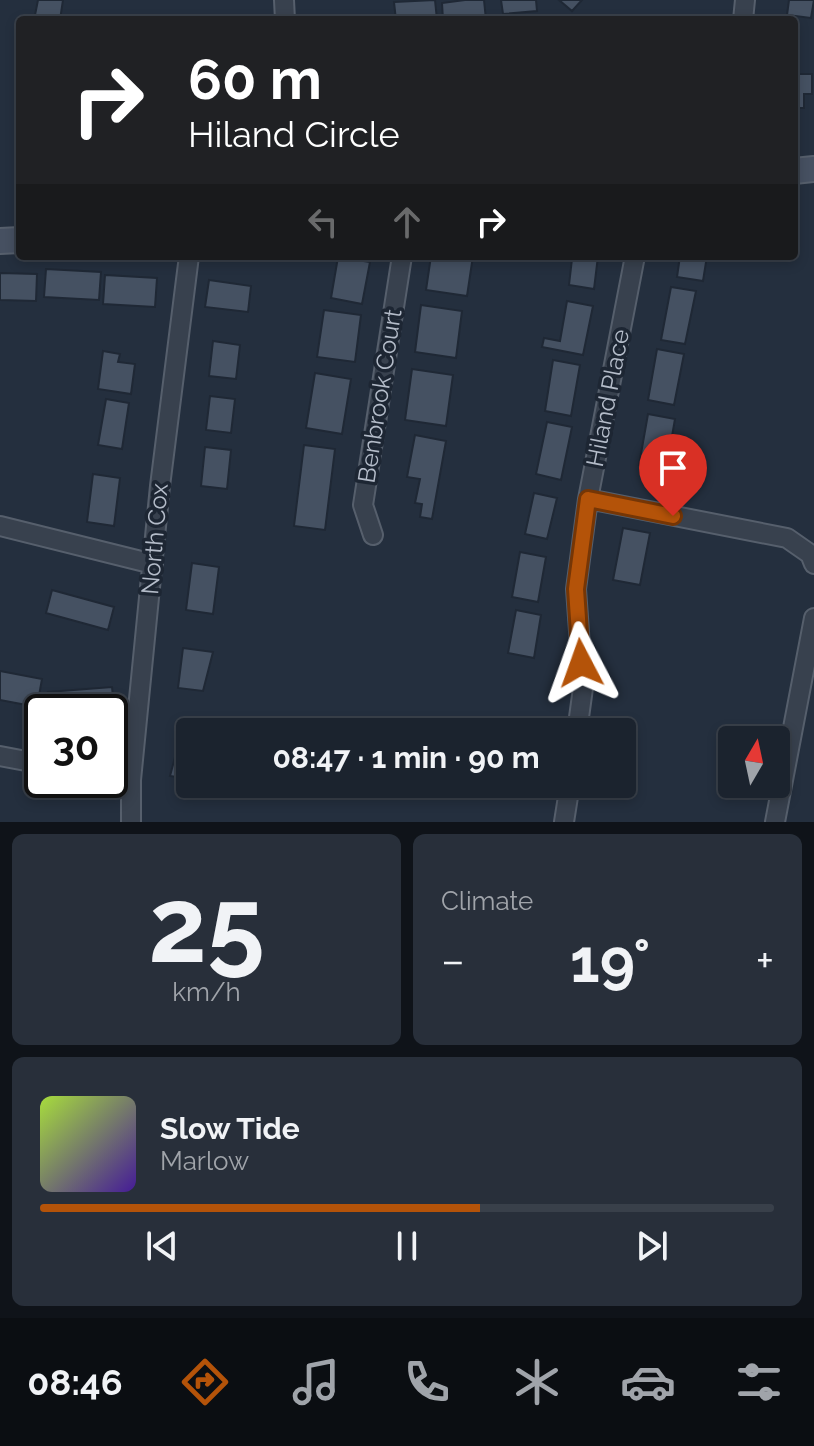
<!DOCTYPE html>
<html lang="en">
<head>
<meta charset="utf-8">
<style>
  body { margin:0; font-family:Raleway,sans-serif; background:#282f3a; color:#f1f3f6; height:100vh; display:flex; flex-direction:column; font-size:30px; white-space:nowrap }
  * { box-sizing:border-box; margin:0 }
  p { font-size:26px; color:#a0a4aa }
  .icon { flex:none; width:44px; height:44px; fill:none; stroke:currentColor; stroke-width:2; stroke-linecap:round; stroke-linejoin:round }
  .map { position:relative; height:822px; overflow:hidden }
  .sheet { display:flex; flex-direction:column; gap:12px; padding:12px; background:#0f1319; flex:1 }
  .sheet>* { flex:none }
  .top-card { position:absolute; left:16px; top:16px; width:782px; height:244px; border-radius:8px; box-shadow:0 4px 12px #0003,0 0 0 2px #39404a; background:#202124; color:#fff; overflow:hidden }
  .needle { width:52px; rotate:9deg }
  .fabs { position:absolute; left:718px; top:726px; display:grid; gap:16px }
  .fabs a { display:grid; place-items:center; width:72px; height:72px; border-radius:8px; background:#1b232e; box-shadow:0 4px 12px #0003,0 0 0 2px #39404a; font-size:40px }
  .speed { position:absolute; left:24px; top:694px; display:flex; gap:16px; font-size:40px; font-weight:700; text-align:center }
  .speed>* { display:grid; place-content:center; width:104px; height:104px; border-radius:50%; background:#1b232e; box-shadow:0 4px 12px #0003,0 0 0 2px #39404a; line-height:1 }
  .speed .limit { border:4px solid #111; border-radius:12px; background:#fff; color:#111 }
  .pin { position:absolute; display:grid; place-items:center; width:68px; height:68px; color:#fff; margin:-82px -34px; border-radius:50% 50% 50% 0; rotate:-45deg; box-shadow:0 0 8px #0007 }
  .pin .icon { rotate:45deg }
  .me { position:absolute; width:88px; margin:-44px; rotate:356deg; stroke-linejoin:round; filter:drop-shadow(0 0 6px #0008) }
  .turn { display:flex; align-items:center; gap:28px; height:168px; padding:0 40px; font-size:36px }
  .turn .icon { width:104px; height:104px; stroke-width:2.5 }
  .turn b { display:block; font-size:56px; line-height:68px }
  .lanes { display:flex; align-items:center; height:76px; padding:0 40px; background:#0003; justify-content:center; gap:40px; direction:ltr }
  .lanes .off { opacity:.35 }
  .big { font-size:60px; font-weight:700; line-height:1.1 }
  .sheet .card { flex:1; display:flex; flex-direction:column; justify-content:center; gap:12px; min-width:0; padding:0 28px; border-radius:12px; background:#282f3a }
  .sheet .dial { align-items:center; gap:0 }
  .dial b { font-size:104px; line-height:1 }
  .song { display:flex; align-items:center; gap:24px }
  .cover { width:96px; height:96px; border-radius:12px; background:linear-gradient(135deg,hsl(80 70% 55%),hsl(260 70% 35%)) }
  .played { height:8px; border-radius:4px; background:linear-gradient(90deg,#b45309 60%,#39404a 60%) }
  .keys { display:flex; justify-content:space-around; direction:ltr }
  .heat { display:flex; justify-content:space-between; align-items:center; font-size:44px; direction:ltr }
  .sheet .tiles { flex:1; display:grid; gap:12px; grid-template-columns:1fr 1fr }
  .card:last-child { grid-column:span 2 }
  .trip { position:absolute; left:176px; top:718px; width:460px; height:80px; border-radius:8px; background:#1b232e; box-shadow:0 4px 12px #0003,0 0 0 2px #39404a; font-weight:700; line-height:80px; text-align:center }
  .menu { display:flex; height:128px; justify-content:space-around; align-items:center; background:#0b0e12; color:#a0a4aa }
  .menu .icon { width:56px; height:56px }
  .menu .current { color:#b45309 }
  .menu b { font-size:36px; color:#f1f3f6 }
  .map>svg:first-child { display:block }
  .building { fill:#455162; stroke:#1f2835; stroke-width:2 }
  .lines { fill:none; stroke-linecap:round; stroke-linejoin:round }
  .street-casing { stroke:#565f6c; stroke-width:22 }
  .secondary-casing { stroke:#565f6c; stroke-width:28 }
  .street { stroke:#38414e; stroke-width:18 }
  .secondary { stroke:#465061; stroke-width:24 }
  .route-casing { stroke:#753606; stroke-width:20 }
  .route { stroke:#b45309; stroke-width:14 }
  .labels { text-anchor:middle; stroke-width:7; stroke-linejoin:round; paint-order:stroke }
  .street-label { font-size:24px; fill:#b4bcc9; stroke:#1d2633 }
</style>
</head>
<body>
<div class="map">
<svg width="814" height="822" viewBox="0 0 814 822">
  <rect width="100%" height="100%" fill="#242f3e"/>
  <path class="building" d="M 38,0 L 63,0 L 60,20 L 34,20 Z
    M 435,0 L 437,20 L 396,20 L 394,2 Z
    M 465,0 L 484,0 L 486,20 L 443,20 L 442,3 Z
    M 501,0 L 536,0 L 537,11 L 503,14 Z
    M 559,0 L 582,0 L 572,11 Z
    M 789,0 L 814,0 L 811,18 L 787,15 Z
    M 794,74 L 812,74 L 812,94 L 804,94 L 804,108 L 794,108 Z
    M 431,256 L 473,256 L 467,296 L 426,290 Z
    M 546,256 L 598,256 L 594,289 L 569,285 L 572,259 Z
    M 680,256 L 707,256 L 703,281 L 677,277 Z
    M 338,257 L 370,262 L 362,304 L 331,298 Z
    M 46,269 L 101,272 L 99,300 L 44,297 Z
    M 0,273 L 37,274 L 36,301 L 0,300 Z
    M 105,275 L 157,278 L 155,307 L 103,304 Z
    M 209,280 L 251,286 L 248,312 L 205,307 Z
    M 671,287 L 696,291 L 685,344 L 661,340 Z
    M 567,301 L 593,306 L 583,355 L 542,347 L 544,338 L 560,341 Z
    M 421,305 L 462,311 L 456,358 L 415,352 Z
    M 324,310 L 361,315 L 355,362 L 317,357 Z
    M 213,341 L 240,345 L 236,379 L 209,376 Z
    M 657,349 L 684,354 L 674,405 L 648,400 Z
    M 103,351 L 120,354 L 118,362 L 135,364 L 131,394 L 98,389 Z
    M 553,360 L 580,365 L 571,416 L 545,411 Z
    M 412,369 L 453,375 L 446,426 L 405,420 Z
    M 315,373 L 351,379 L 342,434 L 306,428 Z
    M 210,396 L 235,399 L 231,433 L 206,430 Z
    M 106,399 L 129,403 L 122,449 L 98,445 Z
    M 648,414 L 675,419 L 666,471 L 639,465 Z
    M 547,422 L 572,427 L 561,480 L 536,474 Z
    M 415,435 L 446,441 L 432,519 L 420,517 L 422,504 L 415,503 L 420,479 L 407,477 Z
    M 304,445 L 335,449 L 325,530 L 294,526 Z
    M 205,447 L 231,450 L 227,489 L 201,486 Z
    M 93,474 L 120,478 L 114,526 L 87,522 Z
    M 534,493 L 557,498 L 547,539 L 525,534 Z
    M 623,528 L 650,533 L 640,585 L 613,580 Z
    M 520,552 L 546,557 L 538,602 L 512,597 Z
    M 192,563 L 219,567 L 213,614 L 186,610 Z
    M 52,590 L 114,607 L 108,630 L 46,613 Z
    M 516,610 L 541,615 L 534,658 L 508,653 Z
    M 183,648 L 213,652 L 203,691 L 178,688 Z
    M 0,671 L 42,679 L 37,707 L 0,700 Z
    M 112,687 L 115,717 L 110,718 L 110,712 L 50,712 L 48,692 Z
    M 182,731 L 190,733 L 190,779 L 170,776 Z"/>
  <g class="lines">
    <defs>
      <path id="street" d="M 284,0 L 285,20
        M 743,20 L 745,0
        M 588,499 L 787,538 L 810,554 L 814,564
        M 0,526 L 153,564
        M 373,535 L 363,505 L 402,256
        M 577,732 L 583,688 L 576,589 L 588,499 L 635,256
        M 0,756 L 42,764
        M 110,776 L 131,780
        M 131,822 L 131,780 L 160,486 L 189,256
        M 564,822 L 570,784
        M 775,822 L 814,618"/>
      <path id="secondary" d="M 794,171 L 814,169
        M 0,241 L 20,240"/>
    </defs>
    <use href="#street" class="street-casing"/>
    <use href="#secondary" class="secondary-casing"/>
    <use href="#street" class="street"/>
    <use href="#secondary" class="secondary"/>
  </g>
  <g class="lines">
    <defs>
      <path id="route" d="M 581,663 L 576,589 L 588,499 L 673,516"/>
    </defs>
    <use href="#route" class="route-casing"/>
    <use href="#route" class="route"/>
  </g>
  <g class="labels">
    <g class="street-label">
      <text transform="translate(380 396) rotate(-81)" y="8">Benbrook Court</text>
      <text transform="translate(608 398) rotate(-79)" y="8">Hiland Place</text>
      <text transform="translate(155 539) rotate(-85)" y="8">North Cox</text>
    </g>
  </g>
</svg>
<div class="fabs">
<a><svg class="needle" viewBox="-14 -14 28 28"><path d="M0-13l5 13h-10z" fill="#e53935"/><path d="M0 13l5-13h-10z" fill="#a0a4aa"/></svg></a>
</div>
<div class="speed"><div class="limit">30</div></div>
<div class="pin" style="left:673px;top:516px;background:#d93025"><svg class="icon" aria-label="arrive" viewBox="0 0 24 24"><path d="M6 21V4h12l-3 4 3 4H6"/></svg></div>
<svg class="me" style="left:581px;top:663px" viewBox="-20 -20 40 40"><path d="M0-17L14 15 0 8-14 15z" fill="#b45309" stroke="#fff" stroke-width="4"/></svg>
<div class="trip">08:47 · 1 min · 90 m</div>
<div class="top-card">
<div class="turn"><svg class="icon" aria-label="right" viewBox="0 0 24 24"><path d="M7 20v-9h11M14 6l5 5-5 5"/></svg><div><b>60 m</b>Hiland Circle</div></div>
<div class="lanes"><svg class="icon off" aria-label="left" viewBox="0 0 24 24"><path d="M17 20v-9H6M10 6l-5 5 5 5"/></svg><svg class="icon off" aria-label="ahead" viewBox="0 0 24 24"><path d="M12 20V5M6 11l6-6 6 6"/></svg><svg class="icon" aria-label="right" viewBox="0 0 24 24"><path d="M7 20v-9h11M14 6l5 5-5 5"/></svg></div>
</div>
</div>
<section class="sheet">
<div class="tiles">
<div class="card dial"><b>25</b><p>km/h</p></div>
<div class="card"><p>Climate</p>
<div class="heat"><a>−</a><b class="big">19°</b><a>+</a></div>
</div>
<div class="card">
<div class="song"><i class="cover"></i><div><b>Slow Tide</b><p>Marlow</p></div></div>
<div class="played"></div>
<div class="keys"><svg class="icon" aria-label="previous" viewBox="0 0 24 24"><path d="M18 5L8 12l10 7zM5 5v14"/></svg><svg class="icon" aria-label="pause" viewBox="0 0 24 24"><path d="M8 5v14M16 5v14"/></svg><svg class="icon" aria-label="next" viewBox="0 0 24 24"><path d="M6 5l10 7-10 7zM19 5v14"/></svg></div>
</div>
</div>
</section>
<nav class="menu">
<b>08:46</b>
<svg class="icon current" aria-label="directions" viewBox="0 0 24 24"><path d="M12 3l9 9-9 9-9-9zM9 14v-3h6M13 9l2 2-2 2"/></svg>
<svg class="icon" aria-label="music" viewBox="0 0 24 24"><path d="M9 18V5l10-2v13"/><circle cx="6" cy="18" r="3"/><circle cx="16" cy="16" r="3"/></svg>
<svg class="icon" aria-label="phone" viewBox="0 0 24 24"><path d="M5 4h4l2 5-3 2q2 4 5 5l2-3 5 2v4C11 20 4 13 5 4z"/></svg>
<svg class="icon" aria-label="climate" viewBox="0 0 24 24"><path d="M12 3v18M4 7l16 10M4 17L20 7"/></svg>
<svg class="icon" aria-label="car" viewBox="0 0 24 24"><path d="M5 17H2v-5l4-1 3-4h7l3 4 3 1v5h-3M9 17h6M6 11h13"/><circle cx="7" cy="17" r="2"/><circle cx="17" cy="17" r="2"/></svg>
<svg class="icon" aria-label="filters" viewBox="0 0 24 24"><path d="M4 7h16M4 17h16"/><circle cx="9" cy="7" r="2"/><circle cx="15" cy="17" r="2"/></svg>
</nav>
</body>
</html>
